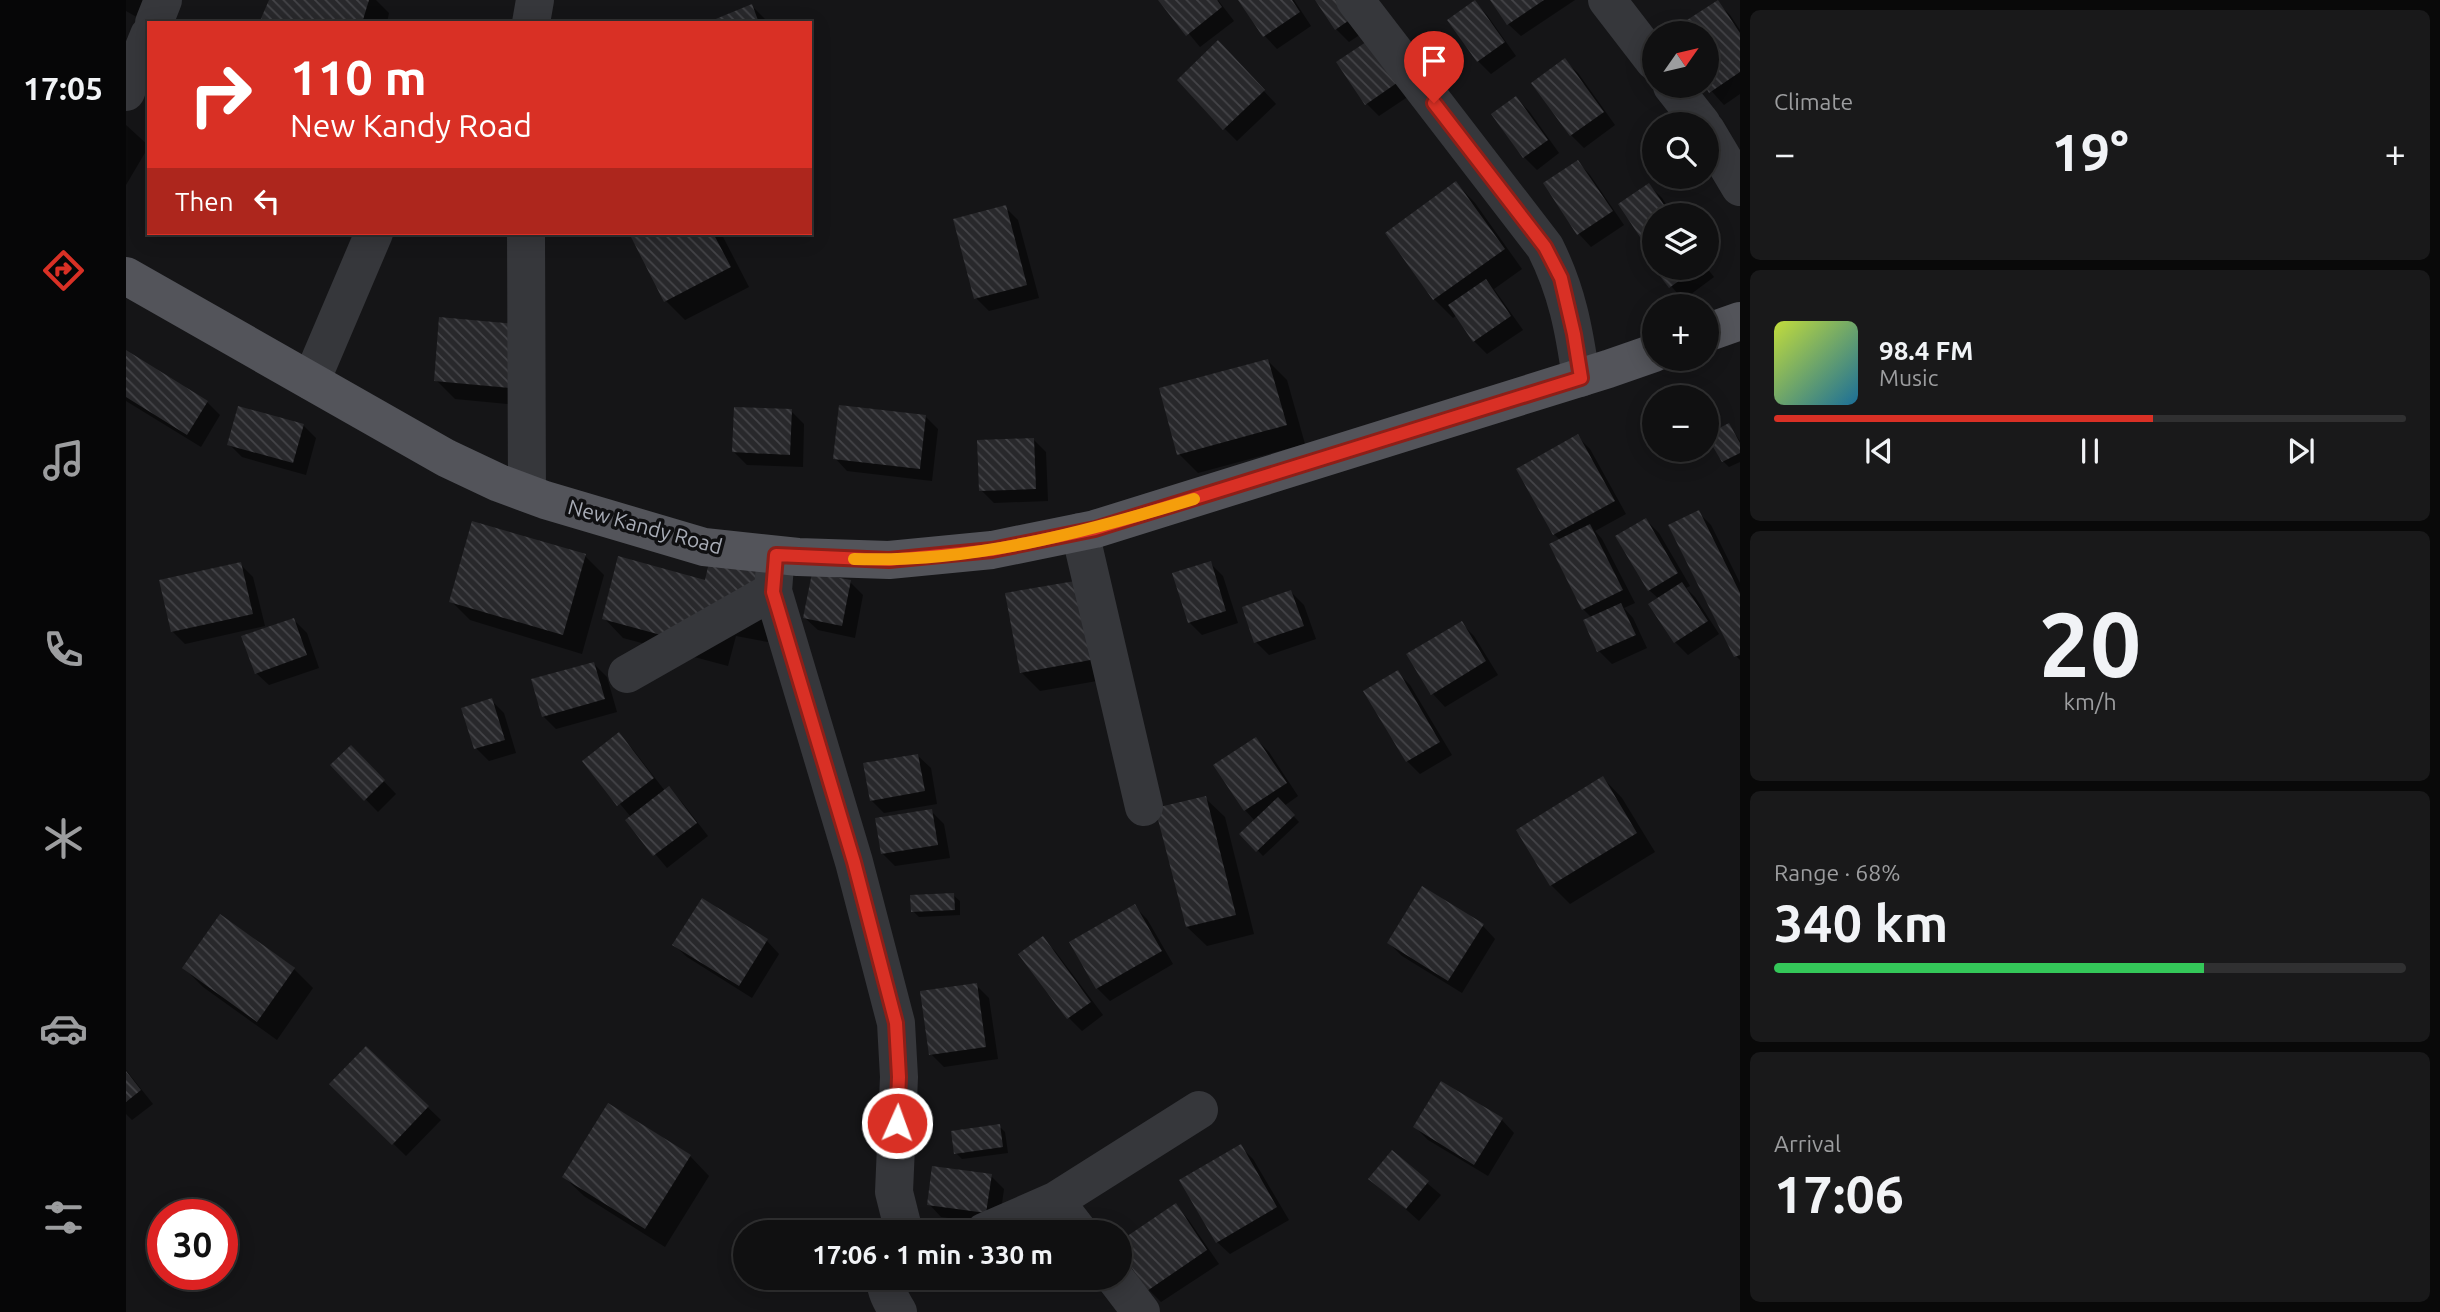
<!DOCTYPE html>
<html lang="en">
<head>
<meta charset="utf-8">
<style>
  body { margin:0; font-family:Ubuntu,sans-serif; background:#19191a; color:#f1f3f6; height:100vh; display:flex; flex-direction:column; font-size:26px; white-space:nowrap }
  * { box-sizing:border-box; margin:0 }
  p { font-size:23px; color:#9c9d9f }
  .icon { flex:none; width:38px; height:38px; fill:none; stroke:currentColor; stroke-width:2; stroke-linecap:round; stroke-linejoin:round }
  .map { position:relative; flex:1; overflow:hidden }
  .sheet { display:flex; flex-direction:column; gap:10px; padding:10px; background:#090909; width:700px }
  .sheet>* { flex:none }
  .top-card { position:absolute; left:21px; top:21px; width:665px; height:214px; border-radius:0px; box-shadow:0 4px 18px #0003,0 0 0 2px #303031; background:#d93025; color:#fff; overflow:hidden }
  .needle { width:46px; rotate:56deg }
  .buttons { position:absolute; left:1516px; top:21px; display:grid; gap:14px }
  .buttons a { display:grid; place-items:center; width:77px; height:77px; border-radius:50%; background:#101011; box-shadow:0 4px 18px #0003,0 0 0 2px #303031; font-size:35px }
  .speed { position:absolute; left:21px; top:1199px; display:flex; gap:14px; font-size:35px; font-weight:700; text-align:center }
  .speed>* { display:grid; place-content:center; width:91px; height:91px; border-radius:50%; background:#101011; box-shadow:0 4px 18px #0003,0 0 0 2px #303031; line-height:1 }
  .speed .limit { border:10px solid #d22; background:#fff; color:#111 }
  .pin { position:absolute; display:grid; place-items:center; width:60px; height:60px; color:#fff; margin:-72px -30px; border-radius:50% 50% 50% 0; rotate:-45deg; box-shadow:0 0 7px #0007 }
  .pin .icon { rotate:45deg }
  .me { position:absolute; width:77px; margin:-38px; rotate:2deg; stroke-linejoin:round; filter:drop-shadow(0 0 5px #0008) }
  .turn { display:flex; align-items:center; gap:24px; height:147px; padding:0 28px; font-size:32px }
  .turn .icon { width:91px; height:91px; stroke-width:2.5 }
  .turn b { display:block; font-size:49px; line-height:60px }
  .then { display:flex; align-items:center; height:66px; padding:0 28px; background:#0003; gap:14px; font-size:26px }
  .big { font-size:52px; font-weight:600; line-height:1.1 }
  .sheet .widget { flex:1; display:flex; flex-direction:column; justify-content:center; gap:10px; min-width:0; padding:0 24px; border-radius:10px; background:#19191a }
  .sheet .dial { align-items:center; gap:0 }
  .dial b { font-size:91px; line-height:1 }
  .song { display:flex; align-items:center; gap:21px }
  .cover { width:84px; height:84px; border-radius:10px; background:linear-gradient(135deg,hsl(70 70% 55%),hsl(200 70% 35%)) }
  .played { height:7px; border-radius:4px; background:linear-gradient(90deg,#d93025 60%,#303031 60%) }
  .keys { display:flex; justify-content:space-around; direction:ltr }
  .heat { display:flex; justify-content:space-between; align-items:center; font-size:38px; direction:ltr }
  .charge { height:10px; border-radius:5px; background:linear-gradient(90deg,#34c759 68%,#303031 0) }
  .trip { position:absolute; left:607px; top:1220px; width:399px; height:70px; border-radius:35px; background:#101011; box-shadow:0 4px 18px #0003,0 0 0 2px #303031; font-weight:600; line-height:70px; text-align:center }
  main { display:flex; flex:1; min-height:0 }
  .tab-bar { display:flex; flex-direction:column; width:126px; justify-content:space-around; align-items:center; background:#060607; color:#9c9d9f }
  .tab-bar .icon { width:49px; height:49px }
  .tab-bar .active { color:#d93025 }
  .tab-bar b { font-size:32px; color:#f1f3f6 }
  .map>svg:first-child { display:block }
  .shadow { fill:#0007 }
  .building { fill:url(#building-back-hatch) }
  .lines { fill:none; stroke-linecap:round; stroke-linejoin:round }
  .minor { stroke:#36373b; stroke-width:38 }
  .major { stroke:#53545a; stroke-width:38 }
  .route-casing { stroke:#8d1f18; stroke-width:18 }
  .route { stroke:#d93025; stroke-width:12 }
  .slow { stroke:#f59e0b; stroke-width:12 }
  .labels { text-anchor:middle; stroke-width:7; stroke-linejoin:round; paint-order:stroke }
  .street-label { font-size:21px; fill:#a8acb6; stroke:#101012 }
</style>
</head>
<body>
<main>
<nav class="tab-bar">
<b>17:05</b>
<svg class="icon active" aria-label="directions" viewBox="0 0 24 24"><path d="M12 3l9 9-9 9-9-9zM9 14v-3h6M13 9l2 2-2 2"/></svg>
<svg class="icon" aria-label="music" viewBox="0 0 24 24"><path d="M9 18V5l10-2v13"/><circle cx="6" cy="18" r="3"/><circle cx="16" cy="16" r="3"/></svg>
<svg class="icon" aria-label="phone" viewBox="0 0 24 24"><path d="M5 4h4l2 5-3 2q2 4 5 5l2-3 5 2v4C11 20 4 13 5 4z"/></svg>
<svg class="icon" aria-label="climate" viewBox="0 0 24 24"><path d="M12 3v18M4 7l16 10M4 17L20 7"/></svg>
<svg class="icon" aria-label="car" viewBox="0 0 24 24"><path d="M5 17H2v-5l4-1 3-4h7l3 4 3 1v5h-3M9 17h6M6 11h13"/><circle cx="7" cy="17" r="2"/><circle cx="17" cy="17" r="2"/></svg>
<svg class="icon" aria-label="filters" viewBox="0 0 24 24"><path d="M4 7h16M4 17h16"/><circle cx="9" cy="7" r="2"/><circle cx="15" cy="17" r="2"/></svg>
</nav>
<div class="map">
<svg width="1614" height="1312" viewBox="0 0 1614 1312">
  <defs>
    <pattern id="building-back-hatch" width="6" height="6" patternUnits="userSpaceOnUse" patternTransform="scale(1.75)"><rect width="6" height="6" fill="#28282b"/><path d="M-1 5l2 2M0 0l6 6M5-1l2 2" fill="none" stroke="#444448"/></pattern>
  </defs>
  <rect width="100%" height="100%" fill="#151517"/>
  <path class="shadow" d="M 0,0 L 28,0 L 16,20 L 0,11 Z
    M 144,0 L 250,0 L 263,13 L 261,23 L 135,23 Z
    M 1035,0 L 1092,0 L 1108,21 L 1074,47 Z
    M 1114,0 L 1168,0 L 1185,26 L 1151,49 L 1139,36 Z
    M 1191,0 L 1247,26 L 1223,42 L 1210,29 Z
    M 1367,0 L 1449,0 L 1395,36 L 1382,24 Z
    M 1348,2 L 1361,15 L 1390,56 L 1365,74 L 1352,61 Z
    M 1591,2 L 1604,15 L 1614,30 L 1614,94 L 1598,105 L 1580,85 L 1580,33 L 1545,33 Z
    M 626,6 L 643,23 L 584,23 Z
    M 1249,38 L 1289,92 L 1253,116 L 1240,103 Z
    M 1105,56 L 1150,104 L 1111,141 L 1098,128 Z
    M 1439,61 L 1452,73 L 1489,125 L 1458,148 L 1445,135 Z
    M 1390,98 L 1403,111 L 1433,153 L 1411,170 L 1398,157 Z
    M 0,125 L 23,146 L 0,185 Z
    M 1452,162 L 1464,175 L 1498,225 L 1465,247 L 1453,234 Z
    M 1330,183 L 1349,203 L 1396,269 L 1368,289 L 1397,330 L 1361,354 L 1348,341 L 1331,315 L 1327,318 L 1308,299 Z
    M 1523,185 L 1536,198 L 1547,215 L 1528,215 L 1528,249 L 1517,238 Z
    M 879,207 L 892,220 L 913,298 L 863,311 L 850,298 Z
    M 505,233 L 595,233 L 623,287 L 559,320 L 540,301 Z
    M 1580,267 L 1588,277 L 1557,300 L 1530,268 Z
    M 315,318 L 413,407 L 329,399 L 310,380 Z
    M 0,353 L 81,402 L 94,415 L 75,447 L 0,401 Z
    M 1142,361 L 1161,380 L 1179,444 L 1072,473 L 1053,454 Z
    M 665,411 L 678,424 L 677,467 L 621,465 L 608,452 Z
    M 799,416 L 812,429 L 806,481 L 721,471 L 709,458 Z
    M 177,425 L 190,438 L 180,475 L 116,457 L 103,444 Z
    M 1603,425 L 1614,441 L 1614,462 L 1603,467 L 1597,461 Z
    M 1451,436 L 1464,449 L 1500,514 L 1469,531 L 1476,539 L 1509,603 L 1498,608 L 1507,618 L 1521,648 L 1486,664 L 1473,651 L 1466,618 L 1457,609 L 1434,540 L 1428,534 L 1392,470 Z
    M 907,439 L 920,452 L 922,501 L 868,503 L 855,490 Z
    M 1572,512 L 1585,525 L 1614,583 L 1614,660 L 1610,656 Z
    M 1520,520 L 1533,533 L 1564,586 L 1560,588 L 1569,597 L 1593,634 L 1562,655 L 1549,642 L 1533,599 L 1523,590 Z
    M 459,556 L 478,575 L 456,654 L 344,620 L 325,601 Z
    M 1084,563 L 1097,576 L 1112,623 L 1076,635 L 1063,622 Z
    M 114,564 L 127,577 L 139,626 L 59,644 L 46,631 Z
    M 632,569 L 642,642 L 610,636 L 602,666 L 497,638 L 478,618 L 581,582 Z
    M 724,582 L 737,595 L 729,638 L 692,630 L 679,618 Z
    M 1165,592 L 1178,605 L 1190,639 L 1143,655 L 1130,642 Z
    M 881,595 L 988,678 L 914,691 L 895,672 Z
    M 168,620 L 181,633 L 193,668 L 143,685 L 130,673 Z
    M 1335,623 L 1348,636 L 1372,675 L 1319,707 L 1307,694 L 1283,654 Z
    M 468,664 L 481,677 L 491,712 L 430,729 L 417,716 Z
    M 1271,672 L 1284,685 L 1326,755 L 1294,774 L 1281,761 Z
    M 365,700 L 378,713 L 390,753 L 363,761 L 350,748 Z
    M 492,734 L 505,747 L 539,791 L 542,788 L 555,801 L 582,836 L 541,868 L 501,820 L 505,817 L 458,761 Z
    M 1130,739 L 1143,752 L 1172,796 L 1158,806 L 1173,822 L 1137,856 L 1116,834 L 1129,821 L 1119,810 Z
    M 225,747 L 270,794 L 252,812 L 206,765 Z
    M 792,756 L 805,768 L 811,804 L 758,813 L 745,800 Z
    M 1477,778 L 1496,798 L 1529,852 L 1444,904 L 1425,885 Z
    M 1079,798 L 1099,817 L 1128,934 L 1081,946 L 1061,927 Z
    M 805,811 L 818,824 L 824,858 L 769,866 L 756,853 Z
    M 827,895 L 834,901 L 834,915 L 793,917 L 787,911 Z
    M 1008,906 L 1021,919 L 1047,964 L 984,1001 L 971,988 L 945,943 Z
    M 1357,926 L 1369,939 L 1336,993 L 1276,956 L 1263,943 Z
    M 916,938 L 929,951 L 977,1015 L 956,1031 L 943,1018 L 895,954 Z
    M 641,941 L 653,954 L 626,998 L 561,957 L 548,945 Z
    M 58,968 L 168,969 L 187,988 L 151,1040 L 77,987 Z
    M 850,985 L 863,998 L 872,1059 L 818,1067 L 805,1054 Z
    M 240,1048 L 315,1120 L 280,1156 L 206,1084 Z
    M 0,1070 L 27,1104 L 6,1120 L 0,1114 Z
    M 1376,1120 L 1388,1133 L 1362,1176 L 1302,1140 L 1289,1127 Z
    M 873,1126 L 879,1132 L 882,1153 L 836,1159 L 830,1153 Z
    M 1114,1146 L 1127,1159 L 1163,1220 L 1104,1254 L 1091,1242 Z
    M 1266,1153 L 1315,1195 L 1293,1221 L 1245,1178 Z
    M 564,1156 L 583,1176 L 539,1247 L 458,1196 L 438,1177 Z
    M 865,1176 L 878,1189 L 873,1225 L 815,1217 L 803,1204 Z
    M 1050,1206 L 1062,1219 L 1093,1264 L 1035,1302 L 1023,1290 L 994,1247 L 994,1243 Z"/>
  <path class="building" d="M 143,0 L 243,0 L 236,23 L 133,23 Z
    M 1032,0 L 1091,0 L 1096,7 L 1060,36 Z
    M 1112,0 L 1166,0 L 1174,12 L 1137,37 Z
    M 1189,0 L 1227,0 L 1235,12 L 1209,30 Z
    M 1349,0 L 1379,42 L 1351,62 L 1321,20 Z
    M 1364,0 L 1418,0 L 1381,25 Z
    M 1592,0 L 1614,33 L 1614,72 L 1583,93 L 1579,86 L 1580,33 L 1541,33 Z
    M 626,4 L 633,23 L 580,23 Z
    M 1249,36 L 1278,78 L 1239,105 L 1210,62 Z
    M 1092,40 L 1139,90 L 1097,130 L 1051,80 Z
    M 1439,58 L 1478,112 L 1444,136 L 1405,83 Z
    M 1390,96 L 1422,140 L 1397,158 L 1365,114 Z
    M 1452,160 L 1487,211 L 1451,235 L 1417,183 Z
    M 1330,181 L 1379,249 L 1307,300 L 1259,233 Z
    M 1523,183 L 1545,215 L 1528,215 L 1528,231 L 1516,240 L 1492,204 Z
    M 880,205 L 901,285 L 848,299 L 827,219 Z
    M 503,233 L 587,233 L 605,267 L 538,302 Z
    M 1528,268 L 1571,268 L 1543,288 Z
    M 1360,279 L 1385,316 L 1347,342 L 1322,305 Z
    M 313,317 L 400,325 L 395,389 L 308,381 Z
    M 0,350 L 82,401 L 61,435 L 0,397 Z
    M 1142,359 L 1161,425 L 1051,455 L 1033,388 Z
    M 713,405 L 800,415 L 794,469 L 707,459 Z
    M 112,406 L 178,424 L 167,463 L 101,445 Z
    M 608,407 L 666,409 L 664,455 L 606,452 Z
    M 1603,423 L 1614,443 L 1614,453 L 1596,462 L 1580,435 Z
    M 1452,434 L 1489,501 L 1427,535 L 1390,469 Z
    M 908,438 L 910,489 L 853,491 L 851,440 Z
    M 1573,510 L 1614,593 L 1614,655 L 1608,657 L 1542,525 Z
    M 1520,518 L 1552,573 L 1522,591 L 1489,536 Z
    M 346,521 L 460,554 L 437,635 L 323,602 Z
    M 1464,524 L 1497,590 L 1456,610 L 1423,544 Z
    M 492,556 L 579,580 L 584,558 L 633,567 L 623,623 L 583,648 L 476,619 Z
    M 1085,561 L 1100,611 L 1062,623 L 1046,573 Z
    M 115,562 L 127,614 L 45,632 L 33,580 Z
    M 686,573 L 725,580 L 716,626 L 677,618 Z
    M 955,580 L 970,659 L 894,673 L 879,593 Z
    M 1556,582 L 1582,621 L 1548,643 L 1522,604 Z
    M 1165,590 L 1178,626 L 1128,643 L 1116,607 Z
    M 1495,603 L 1510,635 L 1471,652 L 1457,620 Z
    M 168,618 L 181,655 L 129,674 L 115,636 Z
    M 1336,621 L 1360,661 L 1305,695 L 1280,654 Z
    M 468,662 L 479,699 L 416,717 L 405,679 Z
    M 1272,670 L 1314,742 L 1280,762 L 1237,691 Z
    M 366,698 L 379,740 L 348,749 L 335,708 Z
    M 493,732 L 528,778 L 491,806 L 456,761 Z
    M 1130,737 L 1161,783 L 1118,811 L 1087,765 Z
    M 225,745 L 259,780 L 238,801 L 204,765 Z
    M 792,754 L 799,791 L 744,801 L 737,763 Z
    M 1477,776 L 1511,833 L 1424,886 L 1390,830 Z
    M 543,786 L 571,823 L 527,856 L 499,820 Z
    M 1080,796 L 1110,915 L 1060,927 L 1029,808 Z
    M 1152,797 L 1169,815 L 1130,852 L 1113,834 Z
    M 806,809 L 812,845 L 755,854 L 749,818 Z
    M 1296,886 L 1358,924 L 1322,981 L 1261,943 Z
    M 828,893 L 829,910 L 785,912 L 784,895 Z
    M 576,898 L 642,939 L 613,986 L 546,945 Z
    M 1009,904 L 1036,951 L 970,989 L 943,942 Z
    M 94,914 L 169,968 L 131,1022 L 56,968 Z
    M 917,936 L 965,1002 L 941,1019 L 892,954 Z
    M 851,983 L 860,1047 L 803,1055 L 794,991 Z
    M 240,1046 L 303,1106 L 266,1145 L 203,1084 Z
    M 0,1071 L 15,1090 L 0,1102 Z
    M 1315,1081 L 1377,1118 L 1348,1165 L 1287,1127 Z
    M 482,1103 L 565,1155 L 519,1229 L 436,1177 Z
    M 874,1124 L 877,1147 L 828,1154 L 825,1131 Z
    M 1115,1144 L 1151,1207 L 1090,1243 L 1053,1180 Z
    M 1266,1150 L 1303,1181 L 1280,1209 L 1242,1179 Z
    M 806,1166 L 866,1174 L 860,1213 L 801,1205 Z
    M 1050,1203 L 1081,1250 L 1021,1291 L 994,1250 L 994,1241 Z"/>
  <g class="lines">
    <path class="minor" d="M 1229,0 L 1419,247 C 1441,291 1448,329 1455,378
      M 1481,0 L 1528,61
      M 28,23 L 37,0
      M 405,23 L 409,0
      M 1546,86 L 1576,124
      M 0,92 L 23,35
      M 1580,130 L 1614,187
      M 400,233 L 401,493
      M 185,381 L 248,233
      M 954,532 L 1018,807
      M 647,591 L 728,862 L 770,1023 L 773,1077 L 768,1192 L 778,1232
      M 501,674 L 647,591 L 649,565
      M 929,1201 L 953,1232
      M 858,1232 L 929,1201 L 1073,1110
      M 760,1278 C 758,1289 766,1302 772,1312
      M 989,1278 L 1015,1312"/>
    <path class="major" d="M 0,276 L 320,458 L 373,483 L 419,500 L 578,547 L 672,557 L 763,560 L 866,550 L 969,529 L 1482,369 L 1528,353
      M 1580,333 L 1614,321"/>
  </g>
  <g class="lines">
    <defs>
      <path id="route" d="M 771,1123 L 773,1077 L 770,1023 L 728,862 L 647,592 L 650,555 L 763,560 L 866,550 L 969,529 L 1455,378 L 1448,334 L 1435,278 L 1419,247 L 1308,103"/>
    </defs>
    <use href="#route" class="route-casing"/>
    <use href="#route" class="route"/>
    <path class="slow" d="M 728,559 C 844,563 957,533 1068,499"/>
  </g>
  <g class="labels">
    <g class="street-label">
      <text transform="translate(519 527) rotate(15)" y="7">New Kandy Road</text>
    </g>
  </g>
</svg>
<div class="buttons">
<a><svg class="needle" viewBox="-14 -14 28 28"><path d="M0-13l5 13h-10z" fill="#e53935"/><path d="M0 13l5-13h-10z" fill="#9c9d9f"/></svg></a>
<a><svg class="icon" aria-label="search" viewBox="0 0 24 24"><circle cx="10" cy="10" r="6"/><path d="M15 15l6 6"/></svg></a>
<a><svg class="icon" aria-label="layers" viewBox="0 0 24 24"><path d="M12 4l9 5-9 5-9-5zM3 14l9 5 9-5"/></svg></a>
<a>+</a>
<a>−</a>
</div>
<div class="speed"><div class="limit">30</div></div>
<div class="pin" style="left:1308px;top:103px;background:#d93025"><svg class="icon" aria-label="arrive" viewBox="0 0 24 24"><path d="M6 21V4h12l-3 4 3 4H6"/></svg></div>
<svg class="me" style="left:771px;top:1123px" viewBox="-20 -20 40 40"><circle r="17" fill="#d93025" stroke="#fff" stroke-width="3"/><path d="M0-11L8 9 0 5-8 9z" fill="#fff"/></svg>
<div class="trip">17:06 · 1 min · 330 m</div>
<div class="top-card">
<div class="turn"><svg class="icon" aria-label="right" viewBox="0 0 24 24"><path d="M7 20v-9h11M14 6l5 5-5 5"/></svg><div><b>110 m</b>New Kandy Road</div></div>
<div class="then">Then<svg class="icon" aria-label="left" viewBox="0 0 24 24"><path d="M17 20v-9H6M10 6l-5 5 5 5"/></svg></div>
</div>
</div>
<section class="sheet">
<div class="widget"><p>Climate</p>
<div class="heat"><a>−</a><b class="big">19°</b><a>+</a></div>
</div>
<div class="widget">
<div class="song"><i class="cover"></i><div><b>98.4 FM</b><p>Music</p></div></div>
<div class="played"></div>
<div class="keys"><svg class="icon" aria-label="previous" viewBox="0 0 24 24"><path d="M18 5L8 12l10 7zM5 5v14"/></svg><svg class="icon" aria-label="pause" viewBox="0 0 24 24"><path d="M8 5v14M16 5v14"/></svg><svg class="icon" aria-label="next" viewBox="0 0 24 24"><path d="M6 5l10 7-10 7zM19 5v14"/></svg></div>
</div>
<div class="widget dial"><b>20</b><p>km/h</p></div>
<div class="widget"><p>Range · 68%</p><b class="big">340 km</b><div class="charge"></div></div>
<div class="widget"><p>Arrival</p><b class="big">17:06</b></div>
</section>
</main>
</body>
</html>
